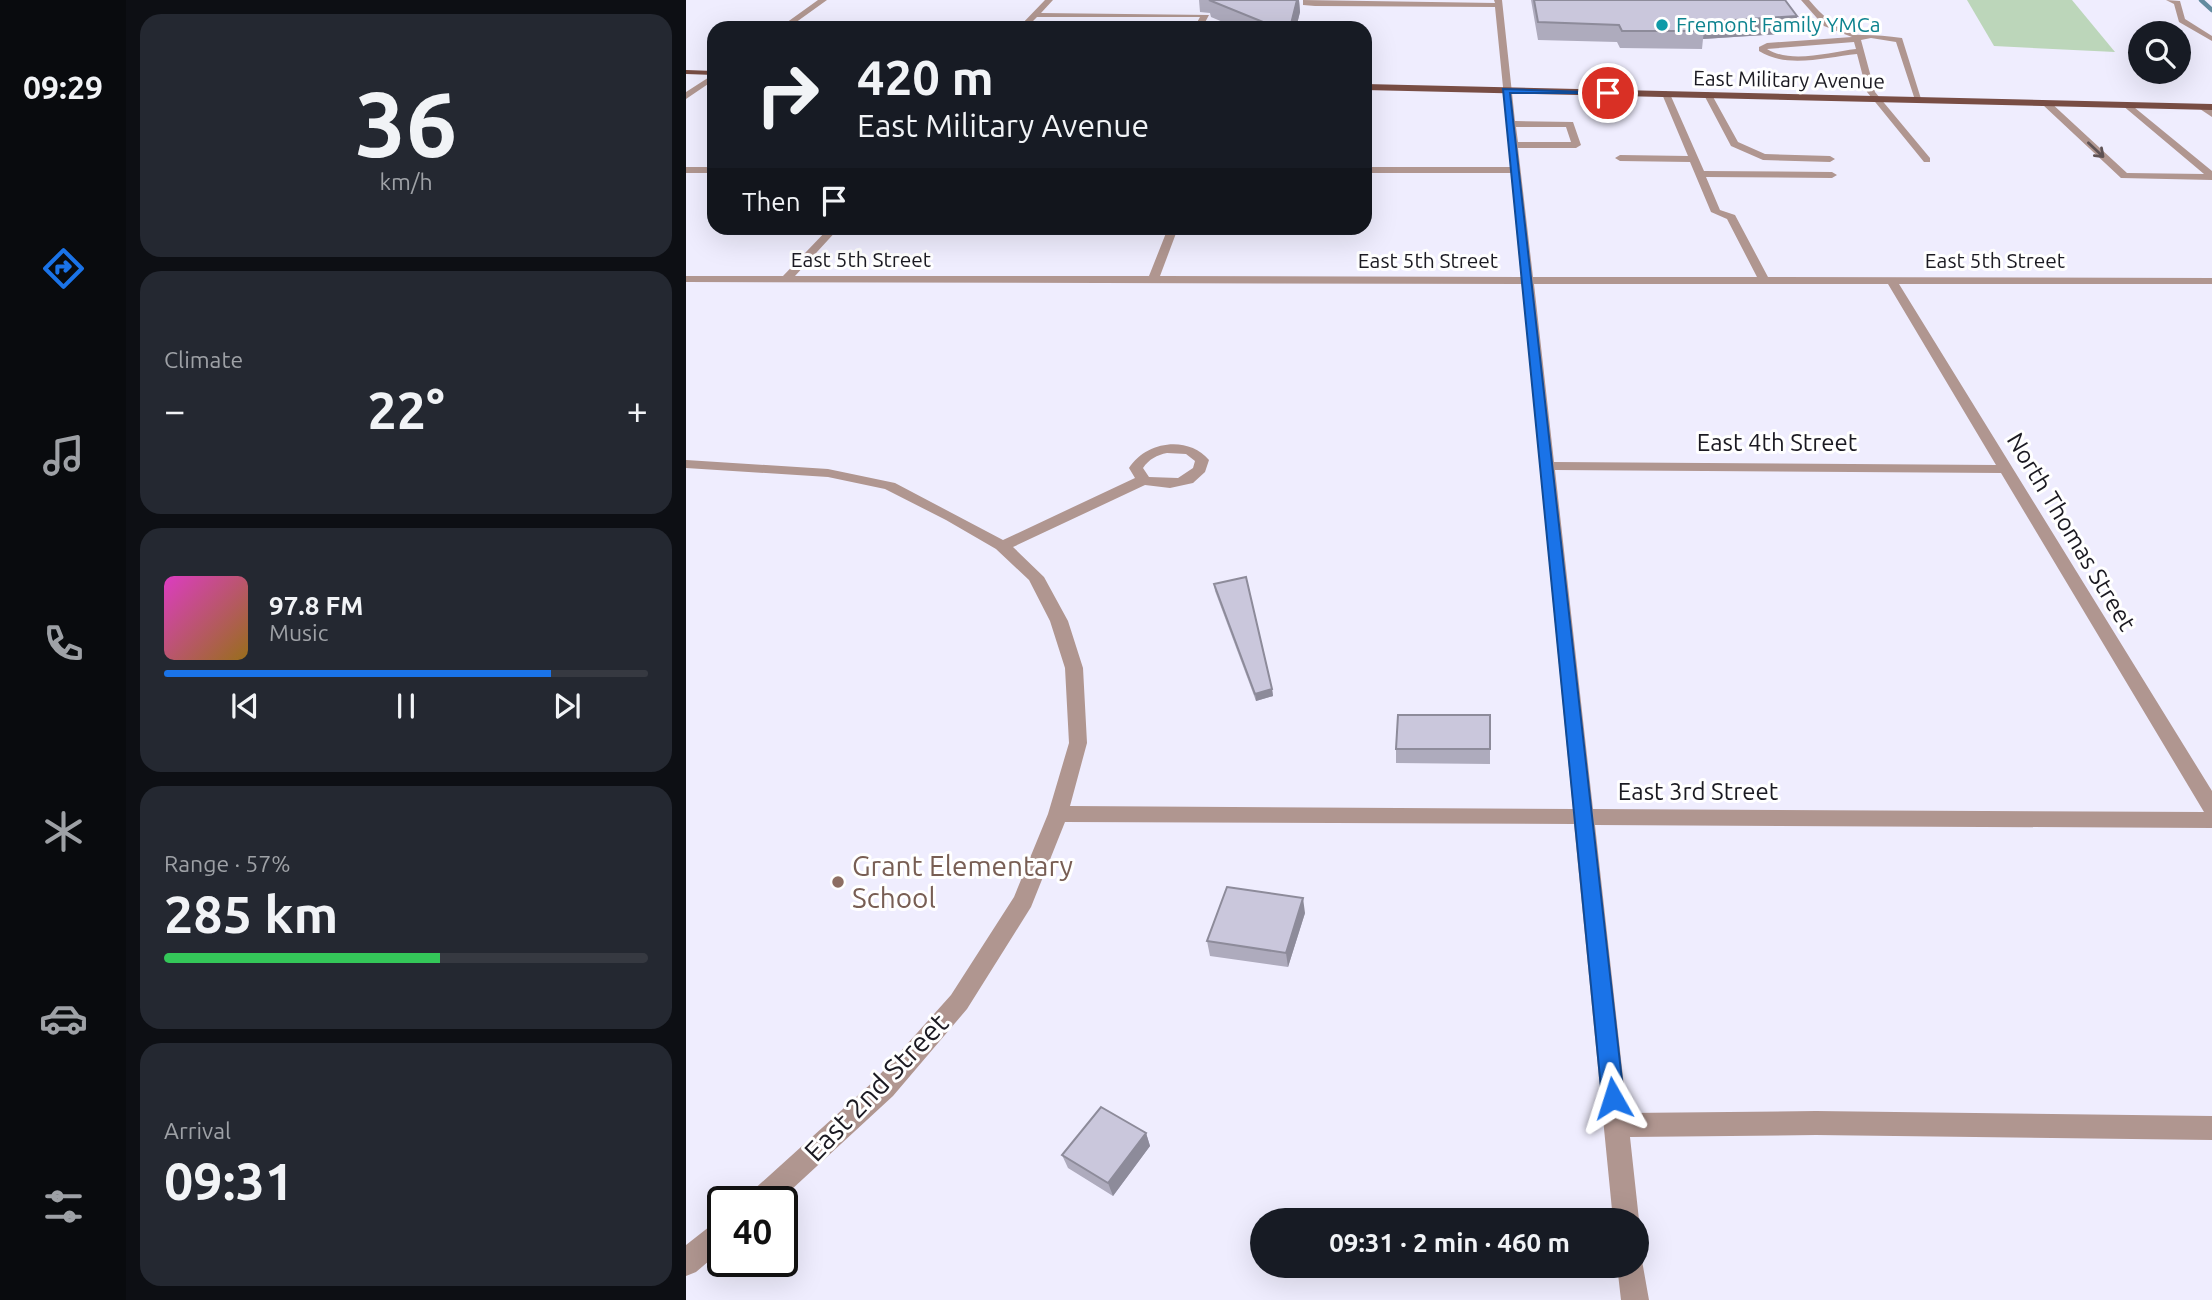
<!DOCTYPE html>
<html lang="en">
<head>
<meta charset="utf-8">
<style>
  body { margin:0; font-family:Ubuntu,sans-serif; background:#242831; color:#f1f3f6; height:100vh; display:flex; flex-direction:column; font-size:26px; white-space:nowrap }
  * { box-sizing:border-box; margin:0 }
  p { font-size:23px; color:#9ea1a6 }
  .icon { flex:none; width:38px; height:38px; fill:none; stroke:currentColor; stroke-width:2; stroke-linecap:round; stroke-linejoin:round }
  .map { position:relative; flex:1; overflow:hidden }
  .details { display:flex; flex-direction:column; gap:14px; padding:14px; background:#0d0f14; width:560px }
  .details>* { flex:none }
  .guide { position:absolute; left:21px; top:21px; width:665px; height:214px; border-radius:21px; box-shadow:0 7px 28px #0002; background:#171b24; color:#f1f3f6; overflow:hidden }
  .fabs { position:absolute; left:1442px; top:21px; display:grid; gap:14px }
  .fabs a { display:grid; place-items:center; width:63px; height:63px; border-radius:50%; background:#171b24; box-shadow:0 7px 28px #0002; font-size:35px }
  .speed { position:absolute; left:21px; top:1186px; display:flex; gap:14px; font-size:35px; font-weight:700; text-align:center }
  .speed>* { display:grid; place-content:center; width:91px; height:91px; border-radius:50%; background:#171b24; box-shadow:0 7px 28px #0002; line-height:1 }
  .speed .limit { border:4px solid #111; border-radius:10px; background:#fff; color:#111 }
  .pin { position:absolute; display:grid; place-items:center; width:60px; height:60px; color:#fff; margin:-30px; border:4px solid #fff; border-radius:50%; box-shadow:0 2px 7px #0007 }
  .me { position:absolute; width:77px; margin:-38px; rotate:354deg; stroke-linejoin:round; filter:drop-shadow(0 0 5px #0008) }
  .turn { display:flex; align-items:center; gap:24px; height:147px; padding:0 35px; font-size:32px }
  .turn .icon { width:91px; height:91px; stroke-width:2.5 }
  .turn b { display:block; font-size:49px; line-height:60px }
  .then { display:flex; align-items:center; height:66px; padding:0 35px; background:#0003; gap:14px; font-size:26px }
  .big { font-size:52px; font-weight:700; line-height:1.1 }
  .details .card { flex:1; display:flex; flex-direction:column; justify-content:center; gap:10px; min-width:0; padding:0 24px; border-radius:21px; background:#242831 }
  .details .dial { align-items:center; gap:0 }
  .dial b { font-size:91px; line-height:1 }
  .song { display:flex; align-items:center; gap:21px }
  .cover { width:84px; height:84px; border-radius:10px; background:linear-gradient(135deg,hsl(310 70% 55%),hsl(40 70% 35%)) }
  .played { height:7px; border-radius:4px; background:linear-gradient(90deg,#1a73e8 80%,#363941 80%) }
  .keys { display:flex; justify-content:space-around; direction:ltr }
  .heat { display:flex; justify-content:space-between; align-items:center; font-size:38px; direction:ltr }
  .charge { height:10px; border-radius:5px; background:linear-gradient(90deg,#34c759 57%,#363941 0) }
  .trip { position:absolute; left:564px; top:1208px; width:399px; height:70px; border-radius:35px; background:#171b24; box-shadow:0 7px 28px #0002; font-weight:700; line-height:70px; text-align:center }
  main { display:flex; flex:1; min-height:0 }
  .tabs { display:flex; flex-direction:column; width:126px; justify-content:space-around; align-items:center; background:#090b0e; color:#9ea1a6 }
  .tabs .icon { width:49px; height:49px }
  .tabs .active { color:#1a73e8 }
  .tabs b { font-size:32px; color:#f1f3f6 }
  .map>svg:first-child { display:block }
  .green { fill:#bcd6ba }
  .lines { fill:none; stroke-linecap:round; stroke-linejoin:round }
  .stream { stroke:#628b9f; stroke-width:4.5 }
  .minor { fill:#b09690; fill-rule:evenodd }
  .major { fill:#784d44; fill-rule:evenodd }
  .wall { fill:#aeabbd }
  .shaded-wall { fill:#8d8b9a }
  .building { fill:#cac7dc; stroke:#8d8b9a; stroke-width:2 }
  .oneway { stroke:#5e5254 }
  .route { fill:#1a73e8; stroke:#114b97; stroke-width:2 }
  .culture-dot { fill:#0f9aa8; stroke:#fff; stroke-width:2.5 }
  .education-dot { fill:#8d6e63; stroke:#fff; stroke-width:2.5 }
  .labels { text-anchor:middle; stroke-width:6; stroke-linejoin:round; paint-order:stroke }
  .far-culture-label { font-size:21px; fill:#0d838f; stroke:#fff; text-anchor:start }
  .far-street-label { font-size:21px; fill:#1b1a22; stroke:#fff }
  .street-label { font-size:24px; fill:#1b1a22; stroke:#fff }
  .near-education-label { font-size:28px; fill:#785e54; stroke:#fff; text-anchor:start }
  .near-street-label { font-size:28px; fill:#1b1a22; stroke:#fff }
</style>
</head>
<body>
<main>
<nav class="tabs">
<b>09:29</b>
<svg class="icon active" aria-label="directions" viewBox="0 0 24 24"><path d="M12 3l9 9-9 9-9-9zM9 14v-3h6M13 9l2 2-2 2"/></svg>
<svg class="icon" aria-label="music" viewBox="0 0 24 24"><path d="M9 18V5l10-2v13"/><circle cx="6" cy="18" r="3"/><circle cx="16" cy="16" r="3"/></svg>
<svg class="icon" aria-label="phone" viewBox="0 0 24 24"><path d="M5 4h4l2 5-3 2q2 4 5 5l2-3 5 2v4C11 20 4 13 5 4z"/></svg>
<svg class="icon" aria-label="climate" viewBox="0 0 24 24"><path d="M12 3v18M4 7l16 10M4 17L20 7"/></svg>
<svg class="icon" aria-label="car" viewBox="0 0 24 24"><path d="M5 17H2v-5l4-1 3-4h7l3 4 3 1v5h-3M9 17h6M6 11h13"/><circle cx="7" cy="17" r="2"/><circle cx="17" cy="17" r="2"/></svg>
<svg class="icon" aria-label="filters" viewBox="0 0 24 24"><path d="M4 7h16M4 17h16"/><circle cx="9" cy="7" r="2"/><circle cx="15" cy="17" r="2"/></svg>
</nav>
<section class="details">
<div class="card dial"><b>36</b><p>km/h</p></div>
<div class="card"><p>Climate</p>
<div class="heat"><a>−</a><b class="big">22°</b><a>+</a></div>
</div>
<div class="card">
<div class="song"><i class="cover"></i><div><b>97.8 FM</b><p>Music</p></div></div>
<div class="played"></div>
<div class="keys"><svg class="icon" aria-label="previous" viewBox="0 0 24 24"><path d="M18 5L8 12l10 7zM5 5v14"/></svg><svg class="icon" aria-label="pause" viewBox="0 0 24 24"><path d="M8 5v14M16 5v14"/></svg><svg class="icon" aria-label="next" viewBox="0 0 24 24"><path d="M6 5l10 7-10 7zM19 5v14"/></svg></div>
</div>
<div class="card"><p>Range · 57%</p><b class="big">285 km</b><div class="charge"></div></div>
<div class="card"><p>Arrival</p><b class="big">09:31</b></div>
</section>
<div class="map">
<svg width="1526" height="1300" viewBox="0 0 1526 1300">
  <rect width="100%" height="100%" fill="#efedfe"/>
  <path class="green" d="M 1281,0 L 1386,0 L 1429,52 L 1308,46 Z"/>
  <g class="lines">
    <path class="stream" d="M 1515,0 L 1526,10"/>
    <path class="minor" d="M 132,0 L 141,0 L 102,28 L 93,28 Z
      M 359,0 L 367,0 L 355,13 L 523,15 L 516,28 L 508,28 L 514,17 L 351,17 L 340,28 L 332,28 Z
      M 617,0 L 809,3 L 808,0 L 816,0 L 829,121 L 887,122 L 895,145 L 890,148 L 832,148 L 847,277 L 1071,277 L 1041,219 L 1025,212 L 1004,162 L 934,161 L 929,158 L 934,155 L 1002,156 L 976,94 L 980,91 L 984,94 L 1018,171 L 1146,172 L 1151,175 L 1146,178 L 1020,177 L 1034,210 L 1049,215 L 1082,277 L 1526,278 L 1526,284 L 1213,284 L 1526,791 L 1526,828 L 909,825 L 941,1113 L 1130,1111 L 1526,1116 L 1526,1140 L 1130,1135 L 944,1137 L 953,1220 L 950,1227 L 950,1220 L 927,1220 L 888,824 L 379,822 L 345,907 L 281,1009 L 207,1096 L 92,1202 L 60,1202 L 64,1193 L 189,1080 L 265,995 L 328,897 L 362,814 L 383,743 L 379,668 L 364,621 L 343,580 L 310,549 L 260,520 L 199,489 L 142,477 L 0,468 L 0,460 L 142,469 L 209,483 L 317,540 L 449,478 L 443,468 C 460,441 502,435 523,460 L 519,472 L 507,483 L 484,488 L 459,485 L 327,547 L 358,577 L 382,621 L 397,668 L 401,743 L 384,806 L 887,809 L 836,284 L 0,282 L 0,276 L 97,276 L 143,228 L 153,228 L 109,276 L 463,276 L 482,228 L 492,228 L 474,276 L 835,277 L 825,173 L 679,173 L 679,167 L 825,167 L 809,7 L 629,6 L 617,5 ZM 830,127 L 880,127 L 885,142 L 832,142 ZM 848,284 L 1202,284 L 1310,465 L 868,462 ZM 481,453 L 500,454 L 509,461 L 507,468 L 492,478 L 463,477 L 457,468 C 463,459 471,455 481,453 ZM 869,470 L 1315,473 L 1518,812 L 907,809 Z
      M 1115,0 L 1123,0 C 1136,15 1156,36 1177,35 C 1190,35 1202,36 1216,38 L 1236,102 L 1229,100 L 1210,42 L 1185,38 L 1175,40 L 1189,92 L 1244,158 L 1244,162 L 1238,162 L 1181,92 L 1171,54 C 1140,57 1101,69 1073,51 L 1073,47 L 1081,43 L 1166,37 L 1138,26 ZM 1168,42 L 1170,49 C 1144,52 1105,64 1081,49 Z
      M 1480,0 L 1494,1 L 1499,19 L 1526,36 L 1526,41 L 1493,22 L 1488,4 Z
      M 28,74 L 28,80 L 0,99 L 0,92 Z
      M 1022,92 L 1026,95 L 1052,142 L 1079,154 L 1144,156 L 1149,159 L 1144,162 L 1077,160 L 1045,146 L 1018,95 Z
      M 1357,101 L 1363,101 L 1441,173 L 1518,174 L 1436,105 L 1443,103 L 1526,171 L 1526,180 L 1435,178 L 1357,105 Z
      M 1514,105 L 1526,110 L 1526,117 L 1514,109 Z
      M 0,167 L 28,167 L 28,173 L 0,173 Z
      M 37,1219 L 37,1249 L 10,1272 L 0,1276 L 0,1245 L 28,1223 Z
      M 950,1253 L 955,1255 L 963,1300 L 935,1300 L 931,1265 L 950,1265 Z"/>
    <path class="major" d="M 0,70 L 28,71 L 28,75 L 0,74 Z
      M 679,84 L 1526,104 L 1526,110 L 679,90 Z"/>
  </g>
  <path class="wall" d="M 513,0 L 613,0 L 614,12 L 610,28 L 551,28 L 525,17 L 524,13 L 514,12 Z
    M 845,0 L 1099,0 L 1111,16 L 1108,33 L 1017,39 L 1016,49 L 934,48 L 931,42 L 852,40 Z
    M 528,584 L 586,689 L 587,696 L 570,701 L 529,591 Z
    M 710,749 L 804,749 L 804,764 L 710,763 Z
    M 619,913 L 602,967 L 524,956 L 521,941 Z
    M 460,1133 L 464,1146 L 427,1196 L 382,1168 L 376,1155 Z"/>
  <path class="shaded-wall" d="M 611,0 L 613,0 L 614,12 L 610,28 L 604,28 Z
    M 1111,16 L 1108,33 L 1017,39 L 1018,31 L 1004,23 Z
    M 586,689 L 587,696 L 570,701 L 569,694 Z
    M 617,898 L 619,913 L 602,967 L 600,953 Z
    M 460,1133 L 464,1146 L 427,1196 L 422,1183 Z"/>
  <path class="building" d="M 523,0 L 611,0 L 604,28 L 592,28 Z
    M 848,0 L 1099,0 L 1111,16 L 1004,23 L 1018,31 L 936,31 L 933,25 L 852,22 Z
    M 560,577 L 586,689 L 569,694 L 528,584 Z
    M 712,715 L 804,715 L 804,749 L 710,749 Z
    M 541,887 L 617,898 L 600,953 L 521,941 Z
    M 415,1107 L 460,1133 L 422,1183 L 376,1155 Z"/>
  <defs><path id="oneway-shaft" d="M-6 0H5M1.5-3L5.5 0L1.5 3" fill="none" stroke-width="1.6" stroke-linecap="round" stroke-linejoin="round" transform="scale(1.75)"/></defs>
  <use class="oneway" href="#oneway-shaft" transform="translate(1410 150) rotate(43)"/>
  <path class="route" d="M 817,89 L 925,93 L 824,93 L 938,1098 L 935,1105 L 927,1108 L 919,1105 L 916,1098 Z"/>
  <circle class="culture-dot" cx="976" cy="25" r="7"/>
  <circle class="education-dot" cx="152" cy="882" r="7"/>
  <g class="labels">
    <g class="far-culture-label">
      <text x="990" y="32">Fremont Family YMCa</text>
    </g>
    <g class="far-street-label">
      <text transform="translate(1103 80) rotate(1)" y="7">East Military Avenue</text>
      <text x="175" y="267">East 5th Street</text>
      <text x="742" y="268">East 5th Street</text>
      <text x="1309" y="268">East 5th Street</text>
    </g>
    <g class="street-label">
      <text x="1091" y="451">East 4th Street</text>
      <text transform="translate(1385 532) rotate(59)" y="8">North Thomas Street</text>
      <text x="1012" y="800">East 3rd Street</text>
    </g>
    <g class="near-education-label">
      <text x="166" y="876">Grant Elementary<tspan x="166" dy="32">School</tspan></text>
    </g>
    <g class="near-street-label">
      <text transform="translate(190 1087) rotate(-46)" y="10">East 2nd Street</text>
    </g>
  </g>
</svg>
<div class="fabs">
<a><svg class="icon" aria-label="search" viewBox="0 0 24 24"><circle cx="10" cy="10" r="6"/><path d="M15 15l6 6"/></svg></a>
</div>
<div class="speed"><div class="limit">40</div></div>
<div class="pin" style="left:922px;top:93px;background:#d93025"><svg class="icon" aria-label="arrive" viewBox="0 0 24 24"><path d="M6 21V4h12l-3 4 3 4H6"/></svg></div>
<svg class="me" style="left:927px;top:1098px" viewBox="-20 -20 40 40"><path d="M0-17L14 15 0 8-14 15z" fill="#1a73e8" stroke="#fff" stroke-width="4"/></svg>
<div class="trip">09:31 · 2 min · 460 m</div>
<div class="guide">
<div class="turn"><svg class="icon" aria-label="right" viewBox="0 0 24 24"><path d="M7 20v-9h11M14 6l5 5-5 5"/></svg><div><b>420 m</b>East Military Avenue</div></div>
<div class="then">Then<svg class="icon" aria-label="arrive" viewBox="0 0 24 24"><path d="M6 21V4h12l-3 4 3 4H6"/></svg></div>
</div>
</div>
</main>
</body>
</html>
